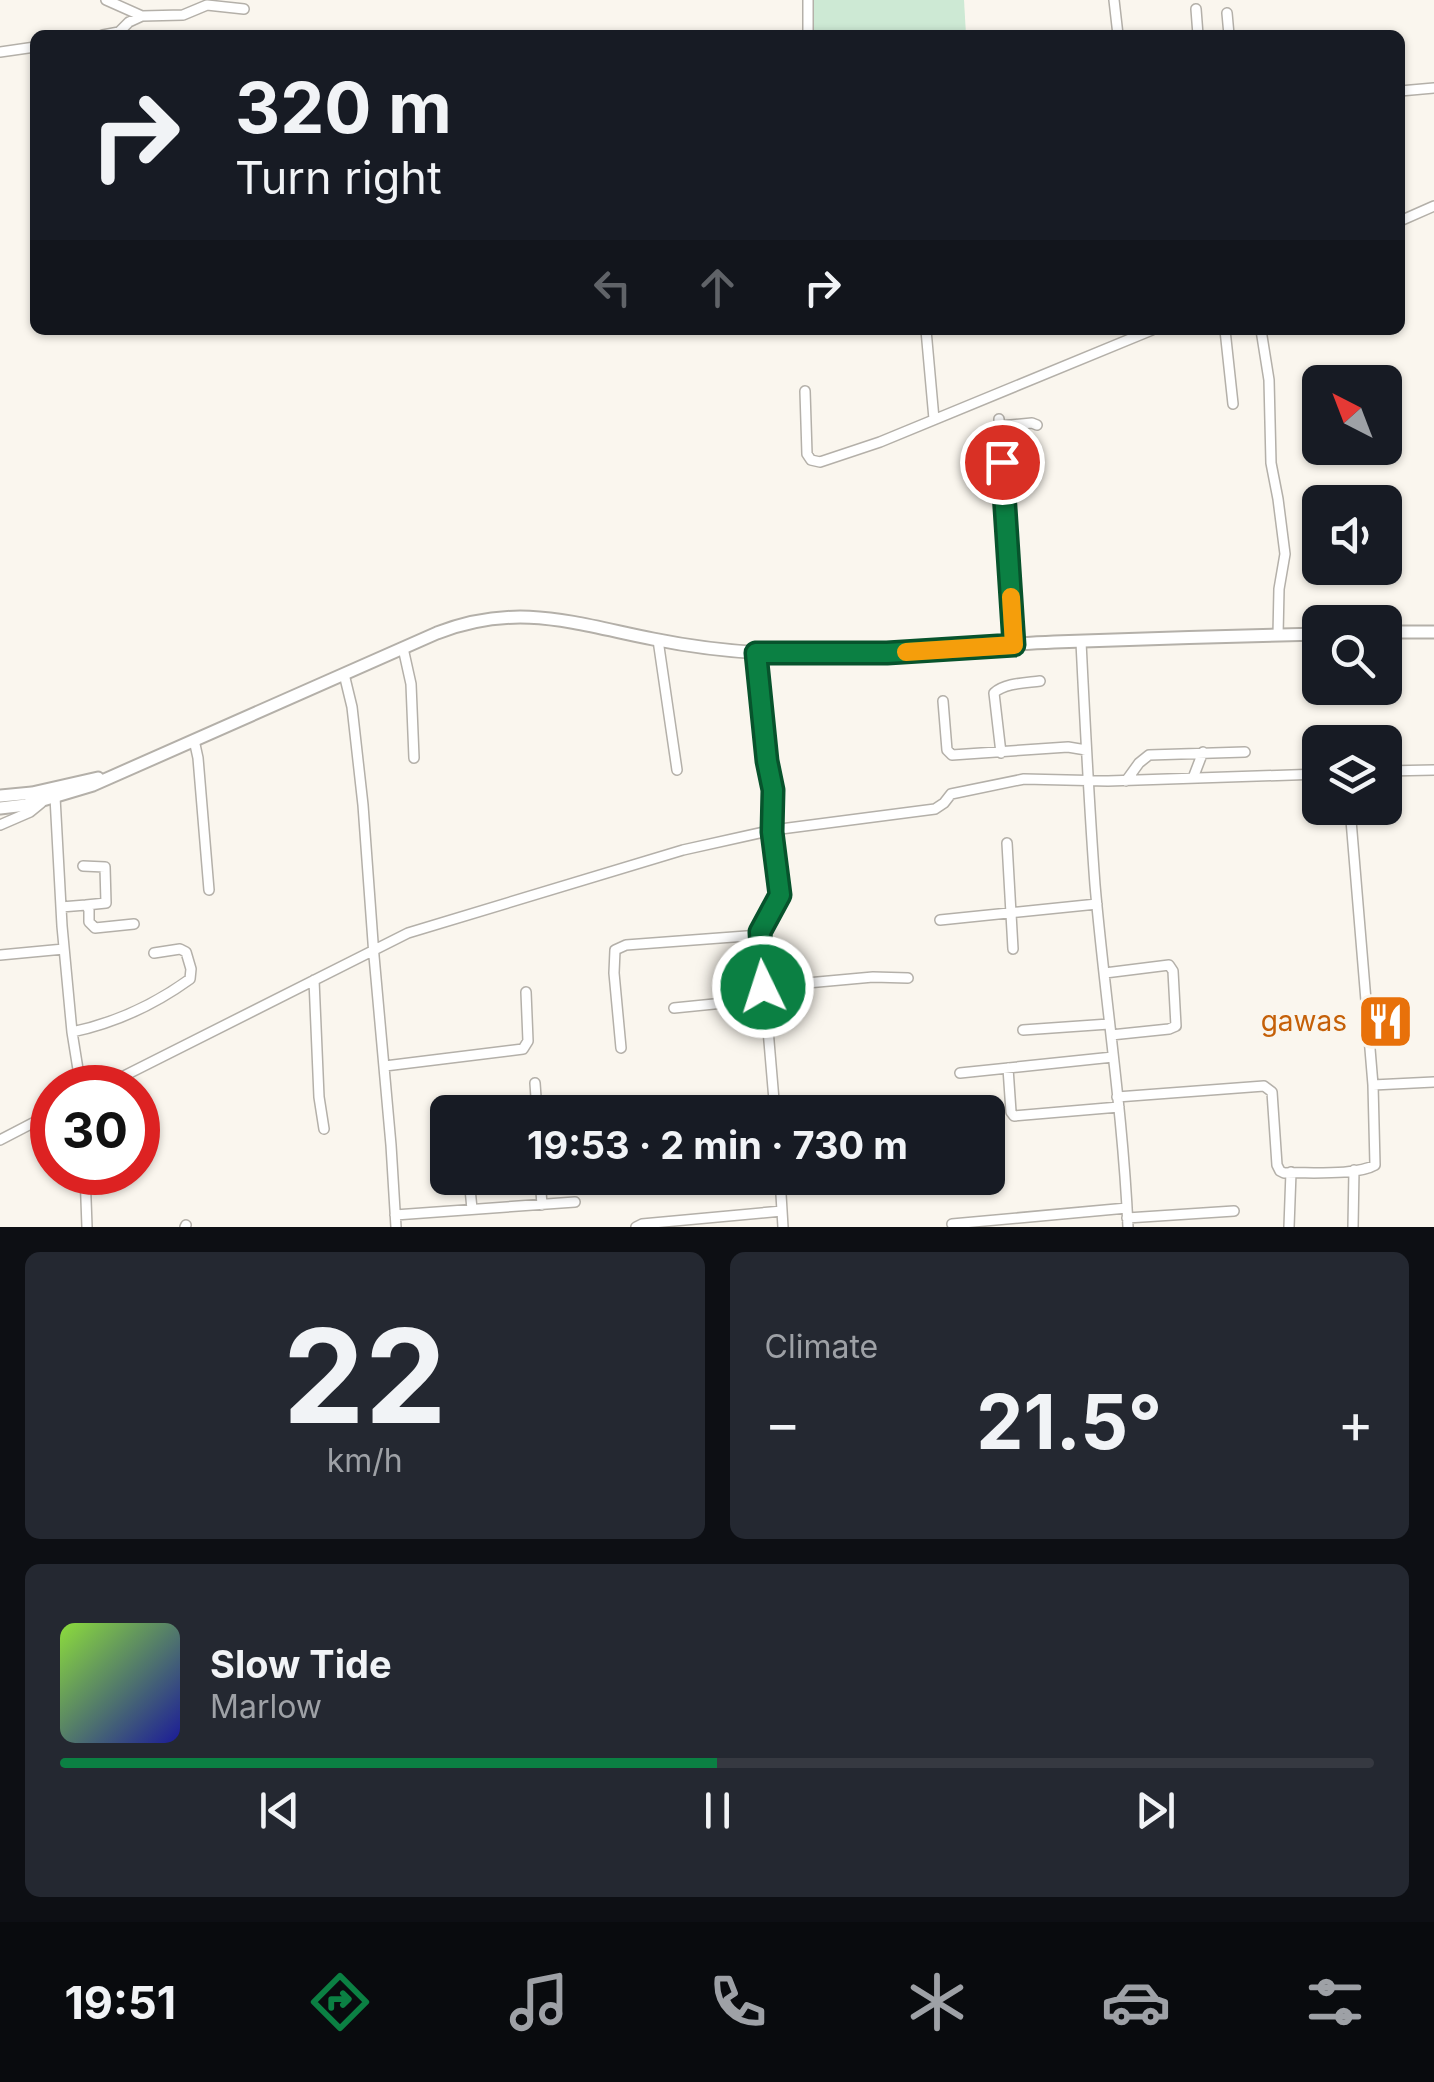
<!DOCTYPE html>
<html lang="en">
<head>
<meta charset="utf-8">
<style>
  body { margin:0; font-family:Inter,sans-serif; background:#242831; color:#f1f3f6; height:100vh; display:flex; flex-direction:column; font-size:38px; white-space:nowrap }
  * { box-sizing:border-box; margin:0 }
  p { font-size:32px; color:#9ea1a6 }
  .icon { flex:none; width:55px; height:55px; fill:none; stroke:currentColor; stroke-width:2; stroke-linecap:round; stroke-linejoin:round }
  .map { position:relative; height:1227px; overflow:hidden }
  .sheet { display:flex; flex-direction:column; gap:25px; padding:25px; background:#0d0f14; flex:1 }
  .sheet>* { flex:none }
  .top-card { position:absolute; left:30px; top:30px; width:1375px; height:305px; border-radius:15px; box-shadow:0 2px 8px #0004; background:#171b24; color:#f1f3f6; overflow:hidden }
  .needle { width:65px; rotate:318deg }
  .fabs { position:absolute; left:1302px; top:365px; display:grid; gap:20px }
  .fabs a { display:grid; place-items:center; width:100px; height:100px; border-radius:15px; background:#171b24; box-shadow:0 2px 8px #0004; font-size:50px }
  .speed { position:absolute; left:30px; top:1065px; display:flex; gap:20px; font-size:50px; font-weight:700; text-align:center }
  .speed>* { display:grid; place-content:center; width:130px; height:130px; border-radius:50%; background:#171b24; box-shadow:0 2px 8px #0004; line-height:1 }
  .speed .limit { border:15px solid #d22; background:#fff; color:#111 }
  .pin { position:absolute; display:grid; place-items:center; width:85px; height:85px; color:#fff; margin:-42px; border:5px solid #fff; border-radius:50%; box-shadow:0 2px 10px #0007 }
  .me { position:absolute; width:110px; margin:-55px; rotate:356deg; stroke-linejoin:round; filter:drop-shadow(0 0 8px #0008) }
  .turn { display:flex; align-items:center; gap:35px; height:210px; padding:0 40px; font-size:45px }
  .turn .icon { width:130px; height:130px; stroke-width:2.5 }
  .turn b { display:block; font-size:70px; line-height:85px }
  .lanes { display:flex; align-items:center; height:95px; padding:0 40px; background:#0003; justify-content:center; gap:50px; direction:ltr }
  .lanes .off { opacity:.35 }
  .big { font-size:75px; font-weight:700; line-height:1.1 }
  .sheet .tile { flex:1; display:flex; flex-direction:column; justify-content:center; gap:15px; min-width:0; padding:0 35px; border-radius:15px; background:#242831 }
  .sheet .dial { align-items:center; gap:0 }
  .dial b { font-size:130px; line-height:1 }
  .song { display:flex; align-items:center; gap:30px }
  .cover { width:120px; height:120px; border-radius:15px; background:linear-gradient(135deg,hsl(90 70% 55%),hsl(240 70% 35%)) }
  .played { height:10px; border-radius:5px; background:linear-gradient(90deg,#0b8043 50%,#363941 50%) }
  .keys { display:flex; justify-content:space-around; direction:ltr }
  .heat { display:flex; justify-content:space-between; align-items:center; font-size:55px; direction:ltr }
  .sheet .tiles { flex:1; display:grid; gap:25px; grid-template-columns:1fr 1fr }
  .tile:last-child { grid-column:span 2 }
  .trip { position:absolute; left:430px; top:1095px; width:575px; height:100px; border-radius:15px; background:#171b24; box-shadow:0 2px 8px #0004; font-weight:700; line-height:100px; text-align:center }
  .menu { display:flex; height:160px; justify-content:space-around; align-items:center; background:#090b0e; color:#9ea1a6 }
  .menu .icon { width:70px; height:70px }
  .menu .current { color:#0b8043 }
  .menu b { font-size:45px; color:#f1f3f6 }
  .map>svg:first-child { display:block }
  .green { fill:#cde9d4 }
  .lines { fill:none; stroke-linecap:round; stroke-linejoin:round }
  .minor-casing { stroke:#b4b0a9; stroke-width:12 }
  .major-casing { stroke:#b4b0a9; stroke-width:15 }
  .minor { stroke:#fff; stroke-width:9 }
  .major { stroke:#fff; stroke-width:11 }
  .route-casing { stroke:#07532c; stroke-width:25 }
  .route { stroke:#0b8043; stroke-width:18 }
  .slow { stroke:#f59e0b; stroke-width:18 }
  .labels { text-anchor:middle; stroke-width:9; stroke-linejoin:round; paint-order:stroke }
  .food-label { font-size:28px; fill:#c56008; stroke:#faf6ee; text-anchor:end }
</style>
</head>
<body>
<div class="map">
<svg width="1434" height="1227" viewBox="0 0 1434 1227">
  <rect width="100%" height="100%" fill="#faf6ee"/>
  <path class="green" d="M 808,0 L 964,0 L 966,35 L 809,35 Z"/>
  <g class="lines">
    <defs>
      <path id="minor" d="M 106,0 L 142,16
        M 1114,0 L 1118,35
        M 1196,9 L 1198,35
        M 1227,13 L 1229,35
        M 103,35 L 119,32 L 129,22 L 142,16 L 183,15 L 207,5 L 244,9
        M 808,35 L 808,0
        M 0,52 L 35,47
        M 1400,91 L 1434,88
        M 1400,221 L 1434,206
        M 926,330 L 934,419
        M 1225,330 L 1233,404
        M 1261,330 L 1269,380 L 1271,463 L 1278,499 L 1285,554 L 1279,589 L 1278,635
        M 805,391 L 807,454 L 811,460 L 820,462 L 880,442 L 1152,330
        M 999,419 L 1014,645
        M 1000,426 L 1032,423 L 1037,425
        M 658,640 L 677,770
        M 1081,642 C 1085,723 1089,804 1095,885 C 1105,999 1123,1113 1128,1227
        M 403,648 L 411,684 L 414,758
        M 756,653 L 767,761 L 773,790 L 773,832 L 779,895 L 760,935 L 775,1112
        M 344,674 L 352,707 L 363,805 L 374,956 L 391,1145 L 396,1227
        M 943,701 L 947,750 L 952,755 L 1068,747 L 1086,750
        M 194,740 L 198,758 L 209,890
        M 1001,753 L 994,693 C 1005,683 1025,683 1040,681
        M 1385,771 L 1434,770
        M 1193,778 L 1203,752
        M 1126,781 L 1139,763 L 1149,755 L 1245,752
        M 55,797 L 62,926 L 72,1032 L 81,1088
        M 0,825 L 30,812 L 41,803
        M 1007,843 L 1013,949
        M 83,866 L 105,867 L 106,903 L 86,905
        M 61,907 L 86,905 L 89,910 L 89,922 L 95,928 L 134,924
        M 940,920 L 1097,904
        M 0,955 L 64,949
        M 1105,973 L 1169,965 L 1173,971 L 1176,1026 L 1169,1029 L 1111,1035
        M 314,980 L 319,1097 L 324,1129
        M 763,987 L 873,977 L 908,978
        M 674,1008 L 764,999
        M 1023,1030 L 1109,1024
        M 72,1032 C 115,1023 154,1005 190,979 L 191,969 L 186,952 L 180,949 L 154,953
        M 621,1048 L 614,973 L 615,950 L 626,945 L 760,935
        M 385,1066 L 523,1049 L 528,1041 L 526,992
        M 1008,1068 L 1011,1112 L 1014,1116 L 1119,1107
        M 960,1073 L 1113,1057
        M 535,1083 L 537,1112
        M 1373,1085 L 1434,1082
        M 100,1088 L 408,933 L 683,850 L 773,830 L 935,809 L 944,803 L 951,794 L 1024,779 L 1108,781 L 1320,774
        M 1117,1097 L 1264,1086 L 1272,1092 L 1277,1165 L 1280,1171 L 1284,1173 C 1308,1172 1356,1176 1375,1165 L 1373,1085 L 1350,808
        M 464,1108 L 464,1112
        M 0,1140 L 52,1113
        M 85,1172 L 87,1227
        M 469,1178 L 472,1209
        M 540,1178 L 542,1205
        M 780,1178 L 783,1227
        M 395,1215 L 575,1202
        M 1127,1218 L 1234,1211
        M 952,1224 L 1127,1208
        M 185,1227 L 186,1225
        M 636,1227 L 642,1224 L 782,1211
        M 1289,1227 L 1291,1172
        M 1353,1227 L 1354,1170"/>
      <path id="major" d="M 1385,632 L 1434,632
        M 0,796 L 32,793 L 98,778
        M 0,808 L 26,805 L 93,785 L 437,633 C 517,602 573,623 653,639 C 697,648 743,653 789,654 C 878,656 965,646 1054,642 C 1143,639 1231,636 1320,634"/>
    </defs>
    <use href="#minor" class="minor-casing"/>
    <use href="#major" class="major-casing"/>
    <use href="#minor" class="minor"/>
    <use href="#major" class="major"/>
  </g>
  <g class="lines">
    <defs>
      <path id="route" d="M 763,987 L 760,932 L 780,895 L 772,832 L 773,790 L 767,761 L 756,653 L 887,653 L 1014,645 L 1002,462"/>
    </defs>
    <use href="#route" class="route-casing"/>
    <use href="#route" class="route"/>
    <path class="slow" d="M 906,652 L 1014,645 L 1011,597"/>
  </g>
  <defs>
    <symbol id="restaurant-square" viewBox="-11 -11 22 22"><rect x="-9" y="-9" width="18" height="18" rx="4" fill="#e8710a" stroke="#faf6ee"/><path d="M-5-6h1v4h1v-4h1v4h1v-4h1v5L-1.5 .5V6h-2V.5L-5-1ZM5-6V6H3V1.5H1.5Q1.5-4 5-6Z" fill="#fff"/></symbol>
  </defs>
  <g fill-rule="evenodd">
    <use href="#restaurant-square" x="1354" y="990" width="63" height="63"/>
  </g>
  <g class="labels">
    <g class="food-label">
      <text x="1347" y="1031">gawas</text>
    </g>
  </g>
</svg>
<div class="fabs">
<a><svg class="needle" viewBox="-14 -14 28 28"><path d="M0-13l5 13h-10z" fill="#e53935"/><path d="M0 13l5-13h-10z" fill="#9ea1a6"/></svg></a>
<a><svg class="icon" aria-label="sound" viewBox="0 0 24 24"><path d="M4 9h4l5-4v14l-5-4H4zM17 9q2 3 0 6"/></svg></a>
<a><svg class="icon" aria-label="search" viewBox="0 0 24 24"><circle cx="10" cy="10" r="6"/><path d="M15 15l6 6"/></svg></a>
<a><svg class="icon" aria-label="layers" viewBox="0 0 24 24"><path d="M12 4l9 5-9 5-9-5zM3 14l9 5 9-5"/></svg></a>
</div>
<div class="speed"><div class="limit">30</div></div>
<div class="pin" style="left:1002px;top:462px;background:#d93025"><svg class="icon" aria-label="arrive" viewBox="0 0 24 24"><path d="M6 21V4h12l-3 4 3 4H6"/></svg></div>
<svg class="me" style="left:763px;top:987px" viewBox="-20 -20 40 40"><circle r="17" fill="#0b8043" stroke="#fff" stroke-width="3"/><path d="M0-11L8 9 0 5-8 9z" fill="#fff"/></svg>
<div class="trip">19:53 · 2 min · 730 m</div>
<div class="top-card">
<div class="turn"><svg class="icon" aria-label="right" viewBox="0 0 24 24"><path d="M7 20v-9h11M14 6l5 5-5 5"/></svg><div><b>320 m</b>Turn right</div></div>
<div class="lanes"><svg class="icon off" aria-label="left" viewBox="0 0 24 24"><path d="M17 20v-9H6M10 6l-5 5 5 5"/></svg><svg class="icon off" aria-label="ahead" viewBox="0 0 24 24"><path d="M12 20V5M6 11l6-6 6 6"/></svg><svg class="icon" aria-label="right" viewBox="0 0 24 24"><path d="M7 20v-9h11M14 6l5 5-5 5"/></svg></div>
</div>
</div>
<section class="sheet">
<div class="tiles">
<div class="tile dial"><b>22</b><p>km/h</p></div>
<div class="tile"><p>Climate</p>
<div class="heat"><a>−</a><b class="big">21.5°</b><a>+</a></div>
</div>
<div class="tile">
<div class="song"><i class="cover"></i><div><b>Slow Tide</b><p>Marlow</p></div></div>
<div class="played"></div>
<div class="keys"><svg class="icon" aria-label="previous" viewBox="0 0 24 24"><path d="M18 5L8 12l10 7zM5 5v14"/></svg><svg class="icon" aria-label="pause" viewBox="0 0 24 24"><path d="M8 5v14M16 5v14"/></svg><svg class="icon" aria-label="next" viewBox="0 0 24 24"><path d="M6 5l10 7-10 7zM19 5v14"/></svg></div>
</div>
</div>
</section>
<nav class="menu">
<b>19:51</b>
<svg class="icon current" aria-label="directions" viewBox="0 0 24 24"><path d="M12 3l9 9-9 9-9-9zM9 14v-3h6M13 9l2 2-2 2"/></svg>
<svg class="icon" aria-label="music" viewBox="0 0 24 24"><path d="M9 18V5l10-2v13"/><circle cx="6" cy="18" r="3"/><circle cx="16" cy="16" r="3"/></svg>
<svg class="icon" aria-label="phone" viewBox="0 0 24 24"><path d="M5 4h4l2 5-3 2q2 4 5 5l2-3 5 2v4C11 20 4 13 5 4z"/></svg>
<svg class="icon" aria-label="climate" viewBox="0 0 24 24"><path d="M12 3v18M4 7l16 10M4 17L20 7"/></svg>
<svg class="icon" aria-label="car" viewBox="0 0 24 24"><path d="M5 17H2v-5l4-1 3-4h7l3 4 3 1v5h-3M9 17h6M6 11h13"/><circle cx="7" cy="17" r="2"/><circle cx="17" cy="17" r="2"/></svg>
<svg class="icon" aria-label="filters" viewBox="0 0 24 24"><path d="M4 7h16M4 17h16"/><circle cx="9" cy="7" r="2"/><circle cx="15" cy="17" r="2"/></svg>
</nav>
</body>
</html>
